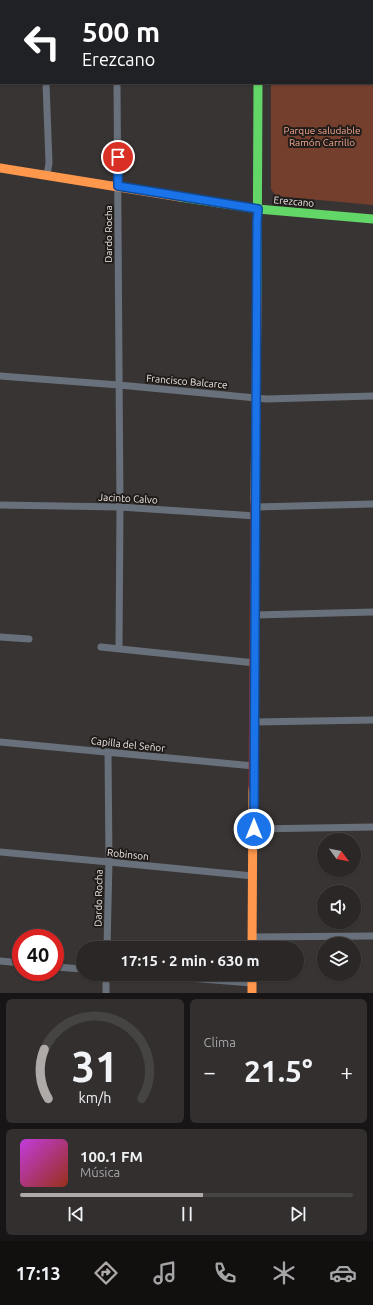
<!DOCTYPE html>
<html lang="es">
<head>
<meta charset="utf-8">
<style>
  body { margin:0; font-family:Ubuntu,sans-serif; background:#322f2e; color:#f1f3f6; height:100vh; display:flex; flex-direction:column; font-size:15px; white-space:nowrap }
  * { box-sizing:border-box; margin:0 }
  p { font-size:13px; color:#a5a5a7 }
  .icon { flex:none; width:22px; height:22px; fill:none; stroke:currentColor; stroke-width:2; stroke-linecap:round; stroke-linejoin:round }
  .map { position:relative; height:993px; overflow:hidden }
  .side { display:flex; flex-direction:column; gap:6px; padding:6px; background:#171515; flex:1 }
  .side>* { flex:none }
  .hud { position:absolute; left:0px; top:0px; width:373px; height:84px; box-shadow:0 1px 3px #0004,0 0 0 1px #464443; background:#202124; color:#fff; overflow:hidden }
  .needle { width:26px; rotate:122deg }
  .tools { position:absolute; left:317px; top:833px; display:grid; gap:8px }
  .tools a { display:grid; place-items:center; width:44px; height:44px; border-radius:50%; background:#2a2726; box-shadow:0 1px 3px #0004,0 0 0 1px #464443; font-size:20px }
  .speed { position:absolute; left:12px; top:929px; display:flex; gap:8px; font-size:20px; font-weight:700; text-align:center }
  .speed>* { display:grid; place-content:center; width:52px; height:52px; border-radius:50%; background:#2a2726; box-shadow:0 1px 3px #0004,0 0 0 1px #464443; line-height:1 }
  .speed .limit { border:6px solid #d22; background:#fff; color:#111 }
  .pin { position:absolute; display:grid; place-items:center; width:34px; height:34px; color:#fff; margin:-17px; border:2px solid #fff; border-radius:50%; box-shadow:0 1px 4px #0007 }
  .me { position:absolute; width:44px; margin:-22px; rotate:0deg; stroke-linejoin:round; filter:drop-shadow(0 0 3px #0008) }
  .turn { display:flex; align-items:center; gap:14px; height:84px; padding:0 16px; font-size:18px }
  .turn .icon { width:52px; height:52px; stroke-width:2.5 }
  .turn b { display:block; font-size:28px; line-height:34px }
  .big { font-size:30px; font-weight:700; line-height:1.1 }
  .side .card { flex:1; display:flex; flex-direction:column; justify-content:center; gap:6px; min-width:0; padding:0 14px; border-radius:6px; background:#322f2e }
  .side .dial { align-items:center; gap:0 }
  .dial svg { height:104px; overflow:visible; fill:none; stroke:#464443; stroke-width:7; stroke-linecap:round; text-anchor:middle }
  .dial text { fill:#f1f3f6; stroke:none }
  .song { display:flex; align-items:center; gap:12px }
  .cover { width:48px; height:48px; border-radius:6px; background:linear-gradient(135deg,hsl(290 70% 55%),hsl(10 70% 35%)) }
  .played { height:4px; border-radius:2px; background:linear-gradient(90deg,#afaaa8 55%,#464443 55%) }
  .keys { display:flex; justify-content:space-around; direction:ltr }
  .heat { display:flex; justify-content:space-between; align-items:center; font-size:22px; direction:ltr }
  .side .tiles { flex:1; display:grid; gap:6px; grid-template-columns:1fr 1fr }
  .card:last-child { grid-column:span 2 }
  .trip { position:absolute; left:76px; top:941px; width:228px; height:40px; border-radius:20px; background:#2a2726; box-shadow:0 1px 3px #0004,0 0 0 1px #464443; font-weight:700; line-height:40px; text-align:center }
  .tab-bar { display:flex; height:64px; justify-content:space-around; align-items:center; background:#11100f; color:#a5a5a7 }
  .tab-bar .icon { width:28px; height:28px }
  .tab-bar .active { color:#afaaa8 }
  .tab-bar b { font-size:18px; color:#f1f3f6 }
  .map>svg:first-child { display:block }
  .green { fill:#753f2d }
  .lines { fill:none; stroke-linecap:round; stroke-linejoin:round }
  .street { stroke:#68707b; stroke-width:7 }
  .fast { stroke:#63d668; stroke-width:9 }
  .slow { stroke:#ff974d; stroke-width:9 }
  .jam { stroke:#b3261e; stroke-width:9 }
  .route-casing { stroke:#114b97; stroke-width:10 }
  .route { stroke:#1a73e8; stroke-width:7 }
  .labels { text-anchor:middle; stroke-width:4; stroke-linejoin:round; paint-order:stroke }
  .park-label { font-size:10px; fill:#f7a88e; stroke:#201c1a }
  .street-label { font-size:10px; fill:#efe9e7; stroke:#201c1a }
</style>
</head>
<body>
<div class="map">
<svg width="373" height="993" viewBox="0 0 373 993">
  <rect width="100%" height="100%" fill="#383433"/>
  <path class="green" d="M 372,9 L 373,9 L 373,205 L 276,196 L 271,189 L 271,83 L 372,83 Z"/>
  <g class="lines">
    <path class="street" d="M 114,0 L 114,1
      M 46,83 L 49,163 L 47,175
      M 117,83 L 120,507 L 119,648
      M 0,376 L 119,385 L 266,399 L 373,396
      M 0,505 L 120,507 L 256,516
      M 256,507 L 373,504
      M 255,615 L 373,612
      M 0,637 L 29,639
      M 101,647 L 255,663
      M 255,722 L 373,720
      M 0,742 L 254,766
      M 254,829 L 373,827
      M 0,852 L 109,862 L 253,876
      M 253,937 L 373,936
      M 107,948 L 109,862 L 108,752
      M 0,961 L 21,963
      M 55,967 L 83,969
      M 138,974 L 252,983
      M 106,993 L 106,974"/>
    <path class="fast" d="M 257,0 L 257,1
      M 180,197 L 258,209 L 373,219
      M 257,296 L 258,83"/>
    <path class="slow" d="M 0,168 L 180,197
      M 255,502 L 257,296
      M 252,948 L 253,788
      M 252,974 L 252,993"/>
    <path class="jam" d="M 253,788 L 255,502"/>
  </g>
  <g class="lines">
    <defs>
      <path id="route" d="M 118,157 L 118,186 L 258,209 L 257,221 L 254,829"/>
    </defs>
    <use href="#route" class="route-casing"/>
    <use href="#route" class="route"/>
  </g>
  <g class="labels">
    <g class="park-label">
      <text x="322" y="134">Parque saludable<tspan x="322" dy="12">Ramón Carrillo</tspan></text>
    </g>
    <g class="street-label">
      <text transform="translate(294 201) rotate(5)" y="4">Erezcano</text>
      <text transform="translate(108 234) rotate(-90)" y="4">Dardo Rocha</text>
      <text transform="translate(187 381) rotate(5)" y="4">Francisco Balcarce</text>
      <text transform="translate(128 498) rotate(3)" y="4">Jacinto Calvo</text>
      <text transform="translate(128 744) rotate(6)" y="4">Capilla del Señor</text>
      <text transform="translate(128 854) rotate(6)" y="4">Robinson</text>
      <text transform="translate(98 898) rotate(-89)" y="4">Dardo Rocha</text>
    </g>
  </g>
</svg>
<div class="tools">
<a><svg class="needle" viewBox="-14 -14 28 28"><path d="M0-13l5 13h-10z" fill="#e53935"/><path d="M0 13l5-13h-10z" fill="#a5a5a7"/></svg></a>
<a><svg class="icon" aria-label="sound" viewBox="0 0 24 24"><path d="M4 9h4l5-4v14l-5-4H4zM17 9q2 3 0 6"/></svg></a>
<a><svg class="icon" aria-label="layers" viewBox="0 0 24 24"><path d="M12 4l9 5-9 5-9-5zM3 14l9 5 9-5"/></svg></a>
</div>
<div class="speed"><div class="limit">40</div></div>
<div class="pin" style="left:118px;top:157px;background:#d93025"><svg class="icon" aria-label="arrive" viewBox="0 0 24 24"><path d="M6 21V4h12l-3 4 3 4H6"/></svg></div>
<svg class="me" style="left:254px;top:829px" viewBox="-20 -20 40 40"><circle r="17" fill="#1a73e8" stroke="#fff" stroke-width="3"/><path d="M0-11L8 9 0 5-8 9z" fill="#fff"/></svg>
<div class="trip">17:15 · 2 min · 630 m</div>
<div class="hud">
<div class="turn"><svg class="icon" aria-label="left" viewBox="0 0 24 24"><path d="M17 20v-9H6M10 6l-5 5 5 5"/></svg><div><b>500 m</b>Erezcano</div></div>
</div>
</div>
<section class="side">
<div class="tiles">
<div class="card dial"><svg viewBox="0 0 100 80">
<path d="M14 69A42 42 0 1 1 86 69"/>
<path d="M14 69A42 42 0 0 1 11 31" stroke="#afaaa8"/>
<text x="50" y="56" font-size="32" font-weight="700">31</text>
<text x="50" y="72" font-size="11">km/h</text>
</svg></div>
<div class="card"><p>Clima</p>
<div class="heat"><a>−</a><b class="big">21.5°</b><a>+</a></div>
</div>
<div class="card">
<div class="song"><i class="cover"></i><div><b>100.1 FM</b><p>Música</p></div></div>
<div class="played"></div>
<div class="keys"><svg class="icon" aria-label="previous" viewBox="0 0 24 24"><path d="M18 5L8 12l10 7zM5 5v14"/></svg><svg class="icon" aria-label="pause" viewBox="0 0 24 24"><path d="M8 5v14M16 5v14"/></svg><svg class="icon" aria-label="next" viewBox="0 0 24 24"><path d="M6 5l10 7-10 7zM19 5v14"/></svg></div>
</div>
</div>
</section>
<nav class="tab-bar">
<b>17:13</b>
<svg class="icon active" aria-label="directions" viewBox="0 0 24 24"><path d="M12 3l9 9-9 9-9-9zM9 14v-3h6M13 9l2 2-2 2"/></svg>
<svg class="icon" aria-label="music" viewBox="0 0 24 24"><path d="M9 18V5l10-2v13"/><circle cx="6" cy="18" r="3"/><circle cx="16" cy="16" r="3"/></svg>
<svg class="icon" aria-label="phone" viewBox="0 0 24 24"><path d="M5 4h4l2 5-3 2q2 4 5 5l2-3 5 2v4C11 20 4 13 5 4z"/></svg>
<svg class="icon" aria-label="climate" viewBox="0 0 24 24"><path d="M12 3v18M4 7l16 10M4 17L20 7"/></svg>
<svg class="icon" aria-label="car" viewBox="0 0 24 24"><path d="M5 17H2v-5l4-1 3-4h7l3 4 3 1v5h-3M9 17h6M6 11h13"/><circle cx="7" cy="17" r="2"/><circle cx="17" cy="17" r="2"/></svg>
</nav>
</body>
</html>
